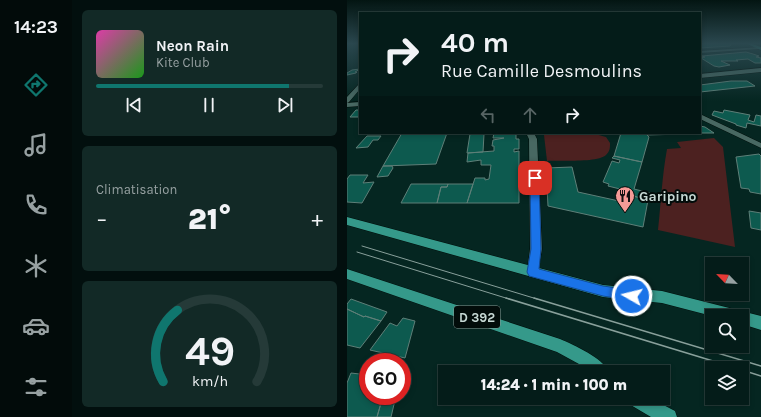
<!DOCTYPE html>
<html lang="fr">
<head>
<meta charset="utf-8">
<style>
  body { margin:0; font-family:Karla,sans-serif; background:#122926; color:#f1f3f6; height:100vh; display:flex; flex-direction:column; font-size:15px; white-space:nowrap }
  * { box-sizing:border-box; margin:0 }
  p { font-size:13px; color:#97a1a2 }
  .icon { flex:none; width:22px; height:22px; fill:none; stroke:currentColor; stroke-width:2; stroke-linecap:round; stroke-linejoin:round }
  .map { position:relative; flex:1; overflow:hidden }
  .side { display:flex; flex-direction:column; gap:10px; padding:10px; background:#020f0e; width:275px }
  .side>* { flex:none }
  .hud { position:absolute; left:12px; top:12px; width:342px; height:122px; border-radius:0px; box-shadow:0 2px 6px #0003,0 0 0 1px #253a38; background:#041c19; color:#f1f3f6; overflow:hidden }
  .needle { width:26px; rotate:295deg }
  .fabs { position:absolute; left:358px; top:257px; display:grid; gap:8px }
  .fabs a { display:grid; place-items:center; width:44px; height:44px; border-radius:0px; background:#041c19; box-shadow:0 2px 6px #0003,0 0 0 1px #253a38; font-size:20px }
  .speed { position:absolute; left:12px; top:353px; display:flex; gap:8px; font-size:20px; font-weight:700; text-align:center }
  .speed>* { display:grid; place-content:center; width:52px; height:52px; border-radius:50%; background:#041c19; box-shadow:0 2px 6px #0003,0 0 0 1px #253a38; line-height:1 }
  .speed .limit { border:6px solid #d22; background:#fff; color:#111 }
  .pin { position:absolute; display:grid; place-items:center; width:34px; height:34px; color:#fff; margin:-17px; border-radius:8px; box-shadow:0 2px 6px #0006 }
  .me { position:absolute; width:44px; margin:-22px; rotate:278deg; stroke-linejoin:round; filter:drop-shadow(0 0 3px #0008) }
  .turn { display:flex; align-items:center; gap:14px; height:84px; padding:0 16px; font-size:18px }
  .turn .icon { width:52px; height:52px; stroke-width:2.5 }
  .turn b { display:block; font-size:28px; line-height:34px }
  .lanes { display:flex; align-items:center; height:38px; padding:0 16px; background:#0003; justify-content:center; gap:20px; direction:ltr }
  .lanes .off { opacity:.35 }
  .big { font-size:30px; font-weight:800; line-height:1.1 }
  .side .tile { flex:1; display:flex; flex-direction:column; justify-content:center; gap:6px; min-width:0; padding:0 14px; border-radius:6px; background:#122926 }
  .side .dial { align-items:center; gap:0 }
  .dial svg { height:104px; overflow:visible; fill:none; stroke:#253a38; stroke-width:7; stroke-linecap:round; text-anchor:middle }
  .dial text { fill:#f1f3f6; stroke:none }
  .song { display:flex; align-items:center; gap:12px }
  .cover { width:48px; height:48px; border-radius:6px; background:linear-gradient(135deg,hsl(320 70% 55%),hsl(120 70% 35%)) }
  .played { height:4px; border-radius:2px; background:linear-gradient(90deg,#0f766e 85%,#253a38 85%) }
  .keys { display:flex; justify-content:space-around; direction:ltr }
  .heat { display:flex; justify-content:space-between; align-items:center; font-size:22px; direction:ltr }
  .trip { position:absolute; left:91px; top:365px; width:232px; height:40px; border-radius:0px; background:#041c19; box-shadow:0 2px 6px #0003,0 0 0 1px #253a38; font-weight:800; line-height:40px; text-align:center }
  main { display:flex; flex:1; min-height:0 }
  .menu { display:flex; flex-direction:column; width:72px; justify-content:space-around; align-items:center; background:#020b0a; color:#97a1a2 }
  .menu .icon { width:28px; height:28px }
  .menu .on { color:#0f766e }
  .menu b { font-size:18px; color:#f1f3f6 }
  .map>svg:first-child { display:block }
  .green { fill:#4c2120 }
  .building { fill:#0d5a4f; stroke:#5e7f78 }
  .lines { fill:none; stroke-linecap:round; stroke-linejoin:round }
  .minor-casing { stroke:#000e0a; stroke-width:1 }
  .major-casing { stroke:#000e0a; stroke-width:1 }
  .minor { fill:#486862; fill-rule:evenodd }
  .major { fill:#35998a; fill-rule:evenodd }
  .tram-far1 { stroke:#89a09b; stroke-width:1 }
  .tram { stroke:#89a09b; stroke-width:1.5 }
  .route { fill:#1a73e8; stroke:#114b97 }
  .labels { text-anchor:middle; stroke-width:4; stroke-linejoin:round; paint-order:stroke }
  .shield { fill:#020c0a; stroke:#8b9b97; stroke-width:1 }
  .shield-label { font-size:13px; font-weight:bold; fill:#c6d8d4 }
  .poi-label { font-size:14px; font-weight:bold; fill:#c6d8d4; stroke:#020c0a; text-anchor:start }
</style>
</head>
<body>
<main>
<nav class="menu">
<b>14:23</b>
<svg class="icon on" aria-label="directions" viewBox="0 0 24 24"><path d="M12 3l9 9-9 9-9-9zM9 14v-3h6M13 9l2 2-2 2"/></svg>
<svg class="icon" aria-label="music" viewBox="0 0 24 24"><path d="M9 18V5l10-2v13"/><circle cx="6" cy="18" r="3"/><circle cx="16" cy="16" r="3"/></svg>
<svg class="icon" aria-label="phone" viewBox="0 0 24 24"><path d="M5 4h4l2 5-3 2q2 4 5 5l2-3 5 2v4C11 20 4 13 5 4z"/></svg>
<svg class="icon" aria-label="climate" viewBox="0 0 24 24"><path d="M12 3v18M4 7l16 10M4 17L20 7"/></svg>
<svg class="icon" aria-label="car" viewBox="0 0 24 24"><path d="M5 17H2v-5l4-1 3-4h7l3 4 3 1v5h-3M9 17h6M6 11h13"/><circle cx="7" cy="17" r="2"/><circle cx="17" cy="17" r="2"/></svg>
<svg class="icon" aria-label="filters" viewBox="0 0 24 24"><path d="M4 7h16M4 17h16"/><circle cx="9" cy="7" r="2"/><circle cx="15" cy="17" r="2"/></svg>
</nav>
<section class="side">
<div class="tile">
<div class="song"><i class="cover"></i><div><b>Neon Rain</b><p>Kite Club</p></div></div>
<div class="played"></div>
<div class="keys"><svg class="icon" aria-label="previous" viewBox="0 0 24 24"><path d="M18 5L8 12l10 7zM5 5v14"/></svg><svg class="icon" aria-label="pause" viewBox="0 0 24 24"><path d="M8 5v14M16 5v14"/></svg><svg class="icon" aria-label="next" viewBox="0 0 24 24"><path d="M6 5l10 7-10 7zM19 5v14"/></svg></div>
</div>
<div class="tile"><p>Climatisation</p>
<div class="heat"><a>−</a><b class="big">21°</b><a>+</a></div>
</div>
<div class="tile dial"><svg viewBox="0 0 100 80">
<path d="M14 69A42 42 0 1 1 86 69"/>
<path d="M14 69A42 42 0 0 1 25 14" stroke="#0f766e"/>
<text x="50" y="56" font-size="32" font-weight="700">49</text>
<text x="50" y="72" font-size="11">km/h</text>
</svg></div>
</section>
<div class="map">
<svg width="414" height="417" viewBox="0 0 414 417">
  <rect width="100%" height="100%" fill="#052621"/>
  <path class="green" d="M 248,134 L 259,137 L 263,143 C 263,148 263,151 259,155 C 250,163 213,160 200,161 L 197,135 Z
    M 367,138 L 376,147 L 388,247 L 311,230 C 314,203 315,176 320,149 L 334,148 L 330,142 Z"/>
  <path class="building" d="M 353,43 L 382,43 L 384,44 L 383,46 L 353,48 Z
    M 399,52 L 406,54 L 412,56 L 409,57 L 414,58 L 414,63 L 408,63 L 401,59 L 389,60 L 391,61 L 374,61 L 383,65 L 372,67 L 367,66 L 354,58 L 358,57 L 355,56 Z
    M 13,69 L 8,72 L 10,72 L 9,73 L 0,75 L 0,73 L 5,70 Z
    M 384,81 L 400,81 L 408,86 L 353,92 L 353,85 Z
    M 9,110 L 13,110 L 13,117 L 3,117 Z
    M 377,110 L 403,115 L 401,120 L 407,122 L 409,115 L 414,116 L 414,126 L 400,123 L 399,128 L 389,125 L 389,124 L 365,115 L 367,111 L 376,113 Z
    M 353,126 L 358,127 L 367,133 L 353,133 Z
    M 55,133 L 100,133 L 89,164 L 36,166 Z
    M 147,133 L 169,133 L 169,139 L 172,139 L 172,149 L 167,149 L 167,152 L 172,151 L 172,203 L 120,203 L 128,178 L 138,178 L 138,180 L 142,179 L 144,165 L 134,165 L 134,160 L 120,162 L 121,153 L 147,151 L 147,146 L 145,146 L 146,140 L 157,138 L 146,138 Z
    M 274,133 L 335,133 L 336,134 L 300,135 L 302,137 L 295,162 L 267,156 Z
    M 123,134 L 137,134 L 136,152 L 120,153 Z
    M 20,136 L 34,136 L 31,140 L 26,140 L 21,147 L 9,148 Z
    M 412,154 L 414,156 L 414,194 L 403,192 L 402,189 L 394,188 L 389,157 Z
    M 267,156 L 295,162 L 287,189 L 303,193 L 301,200 L 280,194 L 281,191 L 261,186 L 262,184 L 256,182 L 265,161 L 272,163 L 273,160 L 265,158 Z
    M 36,166 L 45,166 L 46,168 L 41,176 L 30,177 Z
    M 225,167 L 231,192 L 272,201 L 274,193 L 301,200 L 296,227 L 201,206 L 199,168 Z
    M 3,175 L 21,175 L 16,183 L 27,182 L 15,203 L 0,202 L 0,179 Z
    M 64,184 L 101,184 L 100,187 L 94,187 L 90,203 L 54,203 Z
    M 101,184 L 126,184 L 120,203 L 90,203 L 94,187 L 100,187 Z
    M 402,211 L 414,213 L 414,230 L 404,228 Z
    M 4,299 L 40,312 L 34,321 L 18,316 L 17,317 L 0,309 L 0,304 Z
    M 0,309 L 17,317 L 18,316 L 34,321 L 13,348 L 0,345 Z
    M 56,318 L 68,321 L 58,358 L 23,350 L 43,323 L 50,326 Z
    M 4,373 L 21,375 L 21,396 L 36,396 L 30,417 L 0,417 L 0,383 Z
    M 36,396 L 49,396 L 44,417 L 30,417 Z"/>
  <g class="lines">
    <defs>
      <path id="minor" d="M 414,47 L 412,49 L 353,53 L 353,51 Z
        M 414,68 L 414,72 L 353,78 L 353,74 Z
        M 13,83 L 13,89 L 2,102 L 0,103 L 0,97 Z
        M 13,102 L 13,106 L 0,107 L 0,103 Z
        M 353,114 L 414,143 L 414,148 L 353,119 Z
        M 179,133 L 187,133 L 190,139 L 195,249 L 190,276 L 186,277 L 182,276 L 180,272 L 183,249 L 182,139 Z"/>
      <path id="major" d="M 398,43 L 403,43 L 414,47 L 414,50 Z
        M 0,217 L 256,285 L 315,291 L 414,316 L 414,330 L 395,324 L 395,316 L 365,316 L 315,303 L 256,297 L 0,225 Z
        M 0,269 L 213,339 C 227,345 256,358 262,372 L 242,372 L 232,364 L 210,352 L 0,279 Z
        M 280,398 L 303,398 L 328,411 L 330,417 L 304,417 L 282,404 Z"/>
    </defs>
    <use href="#minor" class="minor-casing"/>
    <use href="#major" class="major-casing"/>
    <use href="#minor" class="minor"/>
    <use href="#major" class="major"/>
    <path class="tram-far1" d="M 15,246 L 190,299
      M 10,252 L 162,299"/>
    <path class="tram" d="M 159,298 L 389,368
      M 187,298 L 414,366
      M 395,370 L 414,376"/>
  </g>
  <linearGradient id="sky" x2="0" y2="1"><stop stop-color="#031512"/><stop offset="0.43" stop-color="#2a474e"/><stop offset="1" stop-color="#2a474e" stop-opacity="0"/></linearGradient>
  <rect width="414" height="101" fill="url(#sky)"/>
  <path class="route" d="M 188,176 L 192,178 L 194,249 L 192,269 L 256,286 L 285,290 L 289,292 L 291,296 L 289,299 L 285,301 L 256,296 L 182,276 L 180,272 L 184,249 L 183,178 Z"/>
  <defs>
    <symbol id="restaurant-pin" viewBox="-11 -11 22 30"><path d="M0 17L-7.5 6A9.5 9.5 0 1 1 7.5 6Z" fill="#f59b97" stroke="#020c0a"/><path d="M-5-6h1v4h1v-4h1v4h1v-4h1v5L-1.5 .5V6h-2V.5L-5-1ZM5-6V6H3V1.5H1.5Q1.5-4 5-6Z" fill="#111"/></symbol>
  </defs>
  <g fill-rule="evenodd">
    <use href="#restaurant-pin" x="267" y="185" width="22" height="30"/>
  </g>
  <g class="labels">
    <rect class="shield" x="107" y="306" width="46" height="22" rx="3"/>
    <g class="shield-label">
      <text x="130" y="322">D 392</text>
    </g>
    <g class="poi-label">
      <text x="292" y="201">Garipino</text>
    </g>
  </g>
</svg>
<div class="fabs">
<a><svg class="needle" viewBox="-14 -14 28 28"><path d="M0-13l5 13h-10z" fill="#e53935"/><path d="M0 13l5-13h-10z" fill="#97a1a2"/></svg></a>
<a><svg class="icon" aria-label="search" viewBox="0 0 24 24"><circle cx="10" cy="10" r="6"/><path d="M15 15l6 6"/></svg></a>
<a><svg class="icon" aria-label="layers" viewBox="0 0 24 24"><path d="M12 4l9 5-9 5-9-5zM3 14l9 5 9-5"/></svg></a>
</div>
<div class="speed"><div class="limit">60</div></div>
<div class="pin" style="left:188px;top:178px;background:#d93025"><svg class="icon" aria-label="arrive" viewBox="0 0 24 24"><path d="M6 21V4h12l-3 4 3 4H6"/></svg></div>
<svg class="me" style="left:285px;top:296px" viewBox="-20 -20 40 40"><circle r="17" fill="#1a73e8" stroke="#fff" stroke-width="3"/><path d="M0-11L8 9 0 5-8 9z" fill="#fff"/></svg>
<div class="trip">14:24 · 1 min · 100 m</div>
<div class="hud">
<div class="turn"><svg class="icon" aria-label="right" viewBox="0 0 24 24"><path d="M7 20v-9h11M14 6l5 5-5 5"/></svg><div><b>40 m</b>Rue Camille Desmoulins</div></div>
<div class="lanes"><svg class="icon off" aria-label="left" viewBox="0 0 24 24"><path d="M17 20v-9H6M10 6l-5 5 5 5"/></svg><svg class="icon off" aria-label="ahead" viewBox="0 0 24 24"><path d="M12 20V5M6 11l6-6 6 6"/></svg><svg class="icon" aria-label="right" viewBox="0 0 24 24"><path d="M7 20v-9h11M14 6l5 5-5 5"/></svg></div>
</div>
</div>
</main>
</body>
</html>
